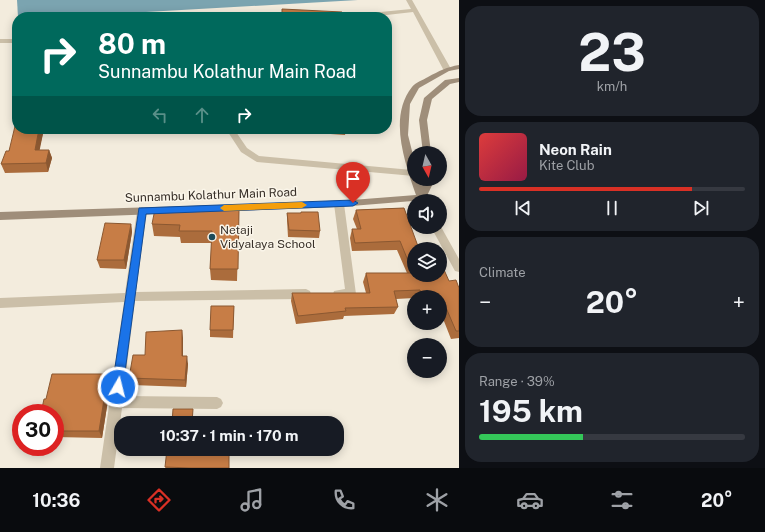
<!DOCTYPE html>
<html lang="en">
<head>
<meta charset="utf-8">
<style>
  body { margin:0; font-family:"Public Sans",sans-serif; background:#20242c; color:#f1f3f6; height:100vh; display:flex; flex-direction:column; font-size:15px; white-space:nowrap }
  * { box-sizing:border-box; margin:0 }
  p { font-size:13px; color:#9ea1a6 }
  .icon { flex:none; width:22px; height:22px; fill:none; stroke:currentColor; stroke-width:2; stroke-linecap:round; stroke-linejoin:round }
  .map { position:relative; flex:1; overflow:hidden }
  .details { display:flex; flex-direction:column; gap:6px; padding:6px; background:#0d0f14; width:306px }
  .details>* { flex:none }
  .hud { position:absolute; left:12px; top:12px; width:380px; height:122px; border-radius:16px; box-shadow:0 2px 10px #0003; background:#00695c; color:#fff; overflow:hidden }
  .needle { width:26px; rotate:172deg }
  .tools { position:absolute; left:407px; top:146px; display:grid; gap:8px }
  .tools a { display:grid; place-items:center; width:40px; height:40px; border-radius:50%; background:#171b24; box-shadow:0 2px 10px #0003; font-size:20px }
  .speed { position:absolute; left:12px; top:404px; display:flex; gap:8px; font-size:20px; font-weight:700; text-align:center }
  .speed>* { display:grid; place-content:center; width:52px; height:52px; border-radius:50%; background:#171b24; box-shadow:0 2px 10px #0003; line-height:1 }
  .speed .limit { border:6px solid #d22; background:#fff; color:#111 }
  .pin { position:absolute; display:grid; place-items:center; width:34px; height:34px; color:#fff; margin:-41px -17px; border-radius:50% 50% 50% 0; rotate:-45deg; box-shadow:0 0 4px #0007 }
  .pin .icon { rotate:45deg }
  .me { position:absolute; width:44px; margin:-22px; rotate:8deg; stroke-linejoin:round; filter:drop-shadow(0 0 3px #0008) }
  .turn { display:flex; align-items:center; gap:14px; height:84px; padding:0 20px; font-size:18px }
  .turn .icon { width:52px; height:52px; stroke-width:2.5 }
  .turn b { display:block; font-size:28px; line-height:34px }
  .lanes { display:flex; align-items:center; height:38px; padding:0 20px; background:#0003; justify-content:center; gap:20px; direction:ltr }
  .lanes .off { opacity:.35 }
  .big { font-size:30px; font-weight:700; line-height:1.1 }
  .details .tile { flex:1; display:flex; flex-direction:column; justify-content:center; gap:6px; min-width:0; padding:0 14px; border-radius:16px; background:#20242c }
  .details .dial { align-items:center; gap:0 }
  .dial b { font-size:52px; line-height:1 }
  .song { display:flex; align-items:center; gap:12px }
  .cover { width:48px; height:48px; border-radius:6px; background:linear-gradient(135deg,hsl(0 70% 55%),hsl(340 70% 35%)) }
  .played { height:4px; border-radius:2px; background:linear-gradient(90deg,#d93025 80%,#363941 80%) }
  .keys { display:flex; justify-content:space-around; direction:ltr }
  .heat { display:flex; justify-content:space-between; align-items:center; font-size:22px; direction:ltr }
  .charge { height:6px; border-radius:3px; background:linear-gradient(90deg,#34c759 39%,#363941 0) }
  .trip { position:absolute; left:114px; top:416px; width:230px; height:40px; border-radius:16px; background:#171b24; box-shadow:0 2px 10px #0003; font-weight:700; line-height:40px; text-align:center }
  .menu { display:flex; height:64px; justify-content:space-around; align-items:center; background:#090b0e; color:#9ea1a6 }
  .menu .icon { width:28px; height:28px }
  .menu .current { color:#d93025 }
  .menu b { font-size:18px; color:#f1f3f6 }
  main { display:flex; flex:1; min-height:0 }
  .map>svg:first-child { display:block }
  .water { fill:#7ba4b0 }
  .lines { fill:none; stroke-linecap:round; stroke-linejoin:round }
  .street { fill:#cbbfa8; fill-rule:evenodd }
  .secondary { fill:#9f8e7a; fill-rule:evenodd }
  .wall { fill:#ab6c3c }
  .shaded-wall { fill:#8b5831 }
  .building { fill:#c77d46; stroke:#8b5831 }
  .route { fill:#1a73e8; stroke:#114b97 }
  .slow { fill:#f59e0b }
  .poi-dot { fill:#1d4b5a; stroke:#faf5e9; stroke-width:1.5 }
  .labels { text-anchor:middle; stroke-width:3; stroke-linejoin:round; paint-order:stroke }
  .street-label { font-size:12px; fill:#383029; stroke:#faf5e9 }
  .poi-label { font-size:12px; fill:#383029; stroke:#faf5e9; text-anchor:start }
</style>
</head>
<body>
<main>
<div class="map">
<svg width="459" height="468" viewBox="0 0 459 468">
  <rect width="100%" height="100%" fill="#f3ecdd"/>
  <path class="water" d="M 17,0 L 358,0 L 58,17 L 18,17 Z"/>
  <g class="lines">
    <path class="street" d="M 406,0 L 412,0 L 451,69 L 450,71 L 444,71 L 443,69 L 413,12 L 369,17 L 330,17 L 327,15 L 330,13 L 360,14 L 411,9 Z
      M 296,12 L 298,13 L 298,15 L 217,17 L 220,15 Z
      M 0,39 L 17,39 L 17,43 L 0,43 Z
      M 226,129 L 234,129 L 247,148 L 259,156 L 412,170 L 414,170 L 414,176 L 257,162 L 241,152 Z
      M 339,201 L 344,204 L 356,294 L 355,297 C 349,299 340,299 334,297 L 333,294 L 334,291 L 345,289 L 334,204 Z
      M 142,207 L 147,211 L 136,292 L 306,289 L 310,291 L 311,294 L 310,297 L 306,299 L 135,301 L 123,396 L 217,397 L 221,399 L 223,403 L 221,407 L 217,409 L 122,408 L 114,468 L 100,468 L 124,302 L 0,308 L 0,298 L 125,293 L 137,211 Z
      M 440,225 L 459,259 L 459,272 L 455,271 L 431,227 L 440,227 Z"/>
    <path class="secondary" d="M 459,65 L 459,69 L 449,71 L 419,88 L 410,104 L 408,135 L 414,159 L 414,179 L 420,179 L 422,186 L 425,179 L 435,179 L 425,200 L 339,207 L 0,220 L 0,212 L 339,201 L 416,195 C 405,163 388,117 412,87 C 416,82 423,80 428,77 C 439,71 447,67 459,65 Z
      M 459,78 L 459,82 L 450,84 L 432,99 L 427,120 L 431,153 L 423,153 L 419,120 L 424,98 L 445,80 Z"/>
  </g>
  <path class="wall" d="M 17,129 L 44,129 L 39,150 L 49,150 L 52,158 L 48,172 L 5,173 L 1,164 L 9,151 Z
    M 272,129 L 346,129 L 345,135 L 272,130 Z
    M 340,172 L 360,186 L 359,190 L 343,191 L 339,176 Z
    M 404,208 L 414,275 L 449,281 L 459,288 L 459,338 L 451,339 L 440,311 L 440,297 L 414,297 L 414,298 L 396,299 L 398,307 L 394,314 L 344,316 L 343,319 L 296,324 L 291,301 L 292,293 L 366,293 L 363,282 L 366,273 L 407,273 L 397,250 L 352,251 L 350,238 L 352,229 L 357,229 L 353,219 L 356,210 Z
    M 239,210 L 237,281 L 211,280 L 210,269 L 212,243 L 181,243 L 180,237 L 154,236 L 152,224 Z
    M 287,213 L 320,231 L 319,238 L 288,237 L 287,220 Z
    M 131,224 L 132,232 L 126,269 L 100,268 L 97,260 Z
    M 234,306 L 233,338 L 210,337 L 210,330 Z
    M 183,338 L 183,356 L 188,364 L 186,387 L 132,385 L 129,378 L 145,355 Z
    M 108,374 L 111,381 L 102,438 L 55,437 L 55,413 L 46,399 Z
    M 165,467 L 229,468 L 166,468 Z"/>
  <path class="shaded-wall" d="M 39,129 L 44,129 L 38,158 L 35,150 Z
    M 49,150 L 52,158 L 48,172 L 46,163 Z
    M 131,224 L 132,232 L 126,269 L 124,260 Z
    M 182,330 L 183,338 L 183,364 L 182,356 Z
    M 187,356 L 188,364 L 186,387 L 185,380 Z
    M 108,374 L 111,381 L 102,438 L 99,431 Z
    M 193,409 L 193,423 L 192,423 Z"/>
  <path class="building" d="M 282,9 L 342,12 L 343,17 L 282,17 Z
    M 16,122 L 17,122 L 17,129 L 39,129 L 35,150 L 49,150 L 46,163 L 1,164 L 6,151 L 9,151 Z
    M 356,171 L 360,186 L 344,186 L 340,172 Z
    M 404,208 L 419,249 L 414,249 L 414,275 L 440,275 L 440,263 L 441,263 L 449,281 L 456,280 L 459,288 L 459,331 L 456,331 L 444,303 L 440,303 L 440,297 L 423,297 L 420,290 L 394,291 L 398,307 L 345,308 L 346,311 L 298,316 L 292,293 L 370,293 L 366,273 L 413,273 L 400,241 L 355,243 L 352,229 L 361,229 L 356,210 Z
    M 155,209 L 239,210 L 238,269 L 210,269 L 212,231 L 179,231 L 180,225 L 152,224 Z
    M 301,212 L 318,212 L 320,231 L 289,230 L 287,213 L 301,213 Z
    M 105,223 L 131,224 L 124,260 L 97,260 Z
    M 211,306 L 234,306 L 233,330 L 210,330 Z
    M 182,330 L 182,356 L 187,356 L 185,380 L 129,378 L 133,355 L 145,355 L 146,332 Z
    M 52,374 L 108,374 L 99,431 L 55,431 L 55,413 L 41,413 L 44,399 L 46,399 Z
    M 173,409 L 193,409 L 192,423 L 172,423 Z
    M 167,449 L 229,449 L 229,468 L 191,468 L 165,467 Z"/>
  <path class="route" d="M 353,200 L 358,203 L 353,206 L 146,214 L 123,387 L 122,391 L 118,392 L 114,391 L 112,387 L 139,208 Z"/>
  <path class="slow" d="M 302,202 L 307,205 L 302,208 L 224,211 L 220,208 L 224,205 Z"/>
  <circle class="poi-dot" cx="212" cy="237" r="4"/>
  <g class="labels">
    <g class="street-label">
      <text transform="translate(211 195) rotate(-2)" y="4">Sunnambu Kolathur Main Road</text>
    </g>
    <g class="poi-label">
      <text x="220" y="234">Netaji<tspan x="220" dy="14">Vidyalaya School</tspan></text>
    </g>
  </g>
</svg>
<div class="tools">
<a><svg class="needle" viewBox="-14 -14 28 28"><path d="M0-13l5 13h-10z" fill="#e53935"/><path d="M0 13l5-13h-10z" fill="#9ea1a6"/></svg></a>
<a><svg class="icon" aria-label="sound" viewBox="0 0 24 24"><path d="M4 9h4l5-4v14l-5-4H4zM17 9q2 3 0 6"/></svg></a>
<a><svg class="icon" aria-label="layers" viewBox="0 0 24 24"><path d="M12 4l9 5-9 5-9-5zM3 14l9 5 9-5"/></svg></a>
<a>+</a>
<a>−</a>
</div>
<div class="speed"><div class="limit">30</div></div>
<div class="pin" style="left:353px;top:203px;background:#d93025"><svg class="icon" aria-label="arrive" viewBox="0 0 24 24"><path d="M6 21V4h12l-3 4 3 4H6"/></svg></div>
<svg class="me" style="left:118px;top:387px" viewBox="-20 -20 40 40"><circle r="17" fill="#1a73e8" stroke="#fff" stroke-width="3"/><path d="M0-11L8 9 0 5-8 9z" fill="#fff"/></svg>
<div class="trip">10:37 · 1 min · 170 m</div>
<div class="hud">
<div class="turn"><svg class="icon" aria-label="right" viewBox="0 0 24 24"><path d="M7 20v-9h11M14 6l5 5-5 5"/></svg><div><b>80 m</b>Sunnambu Kolathur Main Road</div></div>
<div class="lanes"><svg class="icon off" aria-label="left" viewBox="0 0 24 24"><path d="M17 20v-9H6M10 6l-5 5 5 5"/></svg><svg class="icon off" aria-label="ahead" viewBox="0 0 24 24"><path d="M12 20V5M6 11l6-6 6 6"/></svg><svg class="icon" aria-label="right" viewBox="0 0 24 24"><path d="M7 20v-9h11M14 6l5 5-5 5"/></svg></div>
</div>
</div>
<section class="details">
<div class="tile dial"><b>23</b><p>km/h</p></div>
<div class="tile">
<div class="song"><i class="cover"></i><div><b>Neon Rain</b><p>Kite Club</p></div></div>
<div class="played"></div>
<div class="keys"><svg class="icon" aria-label="previous" viewBox="0 0 24 24"><path d="M18 5L8 12l10 7zM5 5v14"/></svg><svg class="icon" aria-label="pause" viewBox="0 0 24 24"><path d="M8 5v14M16 5v14"/></svg><svg class="icon" aria-label="next" viewBox="0 0 24 24"><path d="M6 5l10 7-10 7zM19 5v14"/></svg></div>
</div>
<div class="tile"><p>Climate</p>
<div class="heat"><a>−</a><b class="big">20°</b><a>+</a></div>
</div>
<div class="tile"><p>Range · 39%</p><b class="big">195 km</b><div class="charge"></div></div>
</section>
</main>
<nav class="menu">
<b>10:36</b>
<svg class="icon current" aria-label="directions" viewBox="0 0 24 24"><path d="M12 3l9 9-9 9-9-9zM9 14v-3h6M13 9l2 2-2 2"/></svg>
<svg class="icon" aria-label="music" viewBox="0 0 24 24"><path d="M9 18V5l10-2v13"/><circle cx="6" cy="18" r="3"/><circle cx="16" cy="16" r="3"/></svg>
<svg class="icon" aria-label="phone" viewBox="0 0 24 24"><path d="M5 4h4l2 5-3 2q2 4 5 5l2-3 5 2v4C11 20 4 13 5 4z"/></svg>
<svg class="icon" aria-label="climate" viewBox="0 0 24 24"><path d="M12 3v18M4 7l16 10M4 17L20 7"/></svg>
<svg class="icon" aria-label="car" viewBox="0 0 24 24"><path d="M5 17H2v-5l4-1 3-4h7l3 4 3 1v5h-3M9 17h6M6 11h13"/><circle cx="7" cy="17" r="2"/><circle cx="17" cy="17" r="2"/></svg>
<svg class="icon" aria-label="filters" viewBox="0 0 24 24"><path d="M4 7h16M4 17h16"/><circle cx="9" cy="7" r="2"/><circle cx="15" cy="17" r="2"/></svg>
<b>20°</b>
</nav>
</body>
</html>
